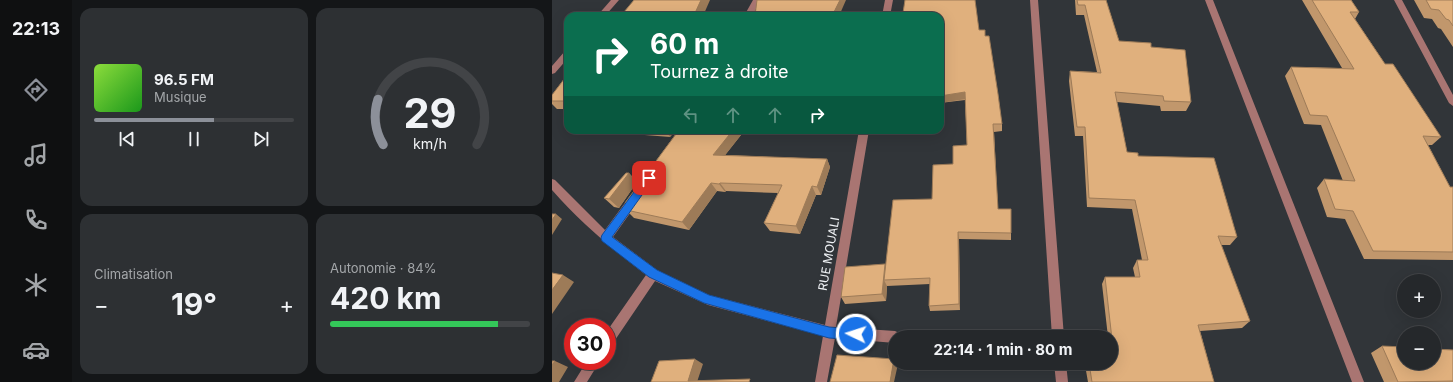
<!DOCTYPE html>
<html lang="fr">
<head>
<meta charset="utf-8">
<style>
  body { margin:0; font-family:Inter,sans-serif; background:#2d3033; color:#f1f3f6; height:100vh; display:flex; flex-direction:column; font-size:15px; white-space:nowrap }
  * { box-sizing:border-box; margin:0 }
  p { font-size:13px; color:#a3a6a9 }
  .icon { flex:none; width:22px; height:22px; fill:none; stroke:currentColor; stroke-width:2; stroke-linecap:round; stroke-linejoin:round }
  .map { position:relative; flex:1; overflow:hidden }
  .details { display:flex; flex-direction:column; gap:8px; padding:8px; background:#141618; width:480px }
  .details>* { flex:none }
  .banner { position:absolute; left:12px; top:12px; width:380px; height:122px; border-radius:12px; box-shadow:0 4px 16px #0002,0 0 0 1px #424447; background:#0b6e4f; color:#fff; overflow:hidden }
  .controls { position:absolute; left:845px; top:274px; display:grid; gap:8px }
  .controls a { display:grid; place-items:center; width:44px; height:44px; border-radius:50%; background:#25282b; box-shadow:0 4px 16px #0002,0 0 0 1px #424447; font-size:20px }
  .speed { position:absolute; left:12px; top:318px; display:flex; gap:8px; font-size:20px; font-weight:700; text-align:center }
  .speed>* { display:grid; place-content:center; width:52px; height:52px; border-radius:50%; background:#25282b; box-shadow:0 4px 16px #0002,0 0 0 1px #424447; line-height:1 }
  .speed .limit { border:6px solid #d22; background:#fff; color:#111 }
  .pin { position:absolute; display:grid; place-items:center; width:34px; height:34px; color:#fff; margin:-17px; border-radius:8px; box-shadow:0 2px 6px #0006 }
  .me { position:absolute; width:44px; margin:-22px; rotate:274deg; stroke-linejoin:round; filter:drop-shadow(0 0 3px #0008) }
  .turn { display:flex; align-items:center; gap:14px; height:84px; padding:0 20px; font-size:18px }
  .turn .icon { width:52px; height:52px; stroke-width:2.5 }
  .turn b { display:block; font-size:28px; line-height:34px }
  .lanes { display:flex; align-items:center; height:38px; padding:0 20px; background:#0003; justify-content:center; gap:20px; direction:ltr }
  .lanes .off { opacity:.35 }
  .big { font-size:30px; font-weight:700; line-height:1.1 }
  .details .card { flex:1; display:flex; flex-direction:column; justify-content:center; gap:6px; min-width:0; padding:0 14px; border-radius:12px; background:#2d3033 }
  .details .dial { align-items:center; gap:0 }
  .dial svg { height:104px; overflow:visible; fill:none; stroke:#424447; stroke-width:7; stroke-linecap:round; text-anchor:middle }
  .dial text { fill:#f1f3f6; stroke:none }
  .song { display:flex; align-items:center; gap:12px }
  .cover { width:48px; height:48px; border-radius:6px; background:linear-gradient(135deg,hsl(90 70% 55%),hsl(120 70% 35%)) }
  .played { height:4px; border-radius:2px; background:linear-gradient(90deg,#8c9099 60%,#424447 60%) }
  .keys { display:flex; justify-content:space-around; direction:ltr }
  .heat { display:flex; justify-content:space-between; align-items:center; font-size:22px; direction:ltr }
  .charge { height:6px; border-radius:3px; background:linear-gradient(90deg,#34c759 84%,#424447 0) }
  .details .tiles { flex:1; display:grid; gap:8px; grid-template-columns:repeat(2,1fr) }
  .trip { position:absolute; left:336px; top:330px; width:230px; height:40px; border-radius:20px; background:#25282b; box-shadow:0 4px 16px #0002,0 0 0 1px #424447; font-weight:700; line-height:40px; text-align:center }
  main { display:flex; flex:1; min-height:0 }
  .menu { display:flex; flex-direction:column; width:72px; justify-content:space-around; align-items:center; background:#0f1011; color:#a3a6a9 }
  .menu .icon { width:28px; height:28px }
  .menu .current { color:#8c9099 }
  .menu b { font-size:18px; color:#f1f3f6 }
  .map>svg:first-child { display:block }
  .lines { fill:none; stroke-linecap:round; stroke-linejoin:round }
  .minor { fill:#a97572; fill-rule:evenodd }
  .wall { fill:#c1976c }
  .shaded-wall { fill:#9d7b58 }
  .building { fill:#e0b07d; stroke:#9d7b58 }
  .route { fill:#1a73e8; stroke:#114b97 }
  .labels { text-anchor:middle; stroke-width:4; stroke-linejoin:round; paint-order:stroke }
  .street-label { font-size:12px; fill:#eff2f5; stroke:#313539 }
</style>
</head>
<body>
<main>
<nav class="menu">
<b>22:13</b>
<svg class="icon current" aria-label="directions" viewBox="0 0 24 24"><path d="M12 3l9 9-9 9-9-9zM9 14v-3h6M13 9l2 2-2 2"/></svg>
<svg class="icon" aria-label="music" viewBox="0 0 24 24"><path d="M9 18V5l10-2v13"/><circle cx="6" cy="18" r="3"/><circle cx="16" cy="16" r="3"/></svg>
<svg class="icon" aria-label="phone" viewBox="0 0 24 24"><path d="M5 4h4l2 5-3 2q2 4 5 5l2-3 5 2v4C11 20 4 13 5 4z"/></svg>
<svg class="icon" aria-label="climate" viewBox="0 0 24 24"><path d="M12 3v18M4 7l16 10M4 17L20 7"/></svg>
<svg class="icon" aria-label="car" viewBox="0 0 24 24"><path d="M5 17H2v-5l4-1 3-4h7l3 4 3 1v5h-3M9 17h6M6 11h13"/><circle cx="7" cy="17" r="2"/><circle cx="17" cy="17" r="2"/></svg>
</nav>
<section class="details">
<div class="tiles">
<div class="card">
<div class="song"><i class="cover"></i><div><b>96.5 FM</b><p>Musique</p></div></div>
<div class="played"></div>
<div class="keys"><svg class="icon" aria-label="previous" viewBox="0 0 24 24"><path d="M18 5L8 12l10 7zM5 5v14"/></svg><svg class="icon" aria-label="pause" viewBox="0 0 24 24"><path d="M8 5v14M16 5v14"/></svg><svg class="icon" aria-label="next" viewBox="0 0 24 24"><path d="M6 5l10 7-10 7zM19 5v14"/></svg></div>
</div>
<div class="card dial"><svg viewBox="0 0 100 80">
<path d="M14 69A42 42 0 1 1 86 69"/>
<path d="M14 69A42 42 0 0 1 10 34" stroke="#8c9099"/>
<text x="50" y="56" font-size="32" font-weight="700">29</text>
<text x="50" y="72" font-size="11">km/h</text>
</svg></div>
<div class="card"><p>Climatisation</p>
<div class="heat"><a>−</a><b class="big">19°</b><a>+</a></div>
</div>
<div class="card"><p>Autonomie · 84%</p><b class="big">420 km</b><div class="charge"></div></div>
</div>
</section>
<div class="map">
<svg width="901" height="382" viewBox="0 0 901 382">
  <rect width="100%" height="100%" fill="#313539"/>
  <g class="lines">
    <path class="minor" d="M 59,0 L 67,0 L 53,16 L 45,16 Z
      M 201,0 L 209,0 L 200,16 L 192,16 Z
      M 333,0 L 341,0 L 338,16 L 330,16 Z
      M 478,0 L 486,0 L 512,337 L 500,337 Z
      M 653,0 L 661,0 L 812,382 L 800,382 Z
      M 842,0 L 850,0 L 901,95 L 901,106 L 897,103 Z
      M 16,50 L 16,58 L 3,73 L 0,74 L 0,66 L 13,51 Z
      M 307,130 L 317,130 L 284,327 L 343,331 L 347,333 L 349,337 L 343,337 L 343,343 L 283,338 L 275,382 L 263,382 L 271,336 L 156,305 L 103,281 L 59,346 L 55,348 L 55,331 L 94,275 C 60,249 28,222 0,190 L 0,179 L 3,180 L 53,230 L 78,196 L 82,195 L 86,196 L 87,199 L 86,202 L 61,237 L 105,270 L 157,295 L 273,325 Z
      M 35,361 L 48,361 L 35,382 L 22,382 Z
      M 502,363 L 514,363 L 516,382 L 504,382 Z"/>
  </g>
  <path class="wall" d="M 523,0 L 554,0 L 567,41 L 599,47 L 639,102 L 634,111 L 609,111 L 608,106 L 565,102 L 575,152 L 586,156 L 685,237 L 678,245 L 669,245 L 698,321 L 690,328 L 648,331 L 662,382 L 536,382 L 533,365 L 534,363 L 559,363 L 559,337 L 556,337 L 550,284 L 553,277 L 583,277 L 581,268 L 585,260 L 590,260 L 580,209 L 535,207 L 531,136 L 523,136 L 517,81 L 518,71 L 545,72 L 532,15 L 524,15 Z
    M 750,0 L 799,0 L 807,12 L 803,19 L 833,64 L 889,137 L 880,145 L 876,145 L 898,187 L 901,187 L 901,260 L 812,259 L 793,219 L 775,217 L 765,188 L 772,179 L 791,181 L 769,125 L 752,124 L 733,76 L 739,67 L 790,68 Z
    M 862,0 L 901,0 L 901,47 L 889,29 L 886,28 L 880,19 L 872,18 Z
    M 427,30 L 433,36 L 450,124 L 450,131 L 442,132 L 446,209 L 459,209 L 459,240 L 407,239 L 408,310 L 378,311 L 377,306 L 378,284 L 335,286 L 334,301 L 293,304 L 289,297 L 333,264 L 334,267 L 380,199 L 401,164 L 415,145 L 413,100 L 388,103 Z
    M 16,74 L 16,109 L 5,109 L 0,104 L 0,95 Z
    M 30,130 L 124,130 L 118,137 Z
    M 126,130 L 193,130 L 173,155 L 275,159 L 278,167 L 269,195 L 264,195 L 248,234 L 218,231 L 212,223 L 226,193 L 174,191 L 173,192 L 165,191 L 137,230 L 82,218 L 74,210 L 76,206 L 73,203 L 126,131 Z
    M 77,173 L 85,182 L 67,208 L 62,207 L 52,198 Z
    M 830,346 L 901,350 L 901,382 L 832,382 L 819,353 Z"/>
  <path class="shaded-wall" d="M 149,0 L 158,0 L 151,16 L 145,16 L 143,13 Z
    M 288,0 L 294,0 L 287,16 L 280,16 Z
    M 413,92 L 414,99 L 388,103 L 388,96 Z
    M 113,130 L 124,130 L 118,137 Z
    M 181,130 L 193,130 L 167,163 L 161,155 Z
    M 275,159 L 278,167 L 269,195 L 265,187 Z
    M 77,173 L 85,182 L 67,208 L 57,199 Z
    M 159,183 L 165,191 L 137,230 L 130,222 Z
    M 168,183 L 174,191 L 173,192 L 167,184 Z
    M 260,186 L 264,195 L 248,234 L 244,226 Z
    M 4,214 L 10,219 L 0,235 L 0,220 Z
    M 406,232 L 407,239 L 408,310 L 407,304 Z
    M 333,264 L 336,272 L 332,280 L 335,286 L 334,301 L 330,294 Z
    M 11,275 L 22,282 L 0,314 L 0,290 Z
    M 143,359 L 151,364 L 145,382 L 136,381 Z
    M 342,359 L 343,363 L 345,363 L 346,364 L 342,382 L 338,382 Z
    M 3,361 L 16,367 L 7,382 L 0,382 L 0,365 Z"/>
  <path class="building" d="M 82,0 L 149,0 L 143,13 L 149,13 L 147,16 L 61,16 L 64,12 L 72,12 Z
    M 205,0 L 288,0 L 280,16 L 203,16 Z
    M 353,0 L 423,0 L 427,30 L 433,30 L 433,36 L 437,36 L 446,94 L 450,124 L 441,124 L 446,209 L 459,209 L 459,233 L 406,232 L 407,304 L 377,306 L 378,278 L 332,280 L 341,200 L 380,199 L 381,165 L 401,164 L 401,146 L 415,145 L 413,92 L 388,96 L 388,16 L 341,16 L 341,13 L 351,13 Z
    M 525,0 L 554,0 L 567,41 L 599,43 L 599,47 L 633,50 L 639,102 L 612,101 L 611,96 L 563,92 L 575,152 L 586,153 L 586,156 L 662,158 L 685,237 L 666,236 L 698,321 L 646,325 L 662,382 L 540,382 L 537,363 L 559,363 L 559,357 L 562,357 L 553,277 L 588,277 L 585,260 L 596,260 L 583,200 L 537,198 L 533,127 L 525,127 L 518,71 L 549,73 L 533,5 L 526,5 Z
    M 760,0 L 799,0 L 807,12 L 798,12 L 833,64 L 841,64 L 889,137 L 871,136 L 898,187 L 901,187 L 901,252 L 821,251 L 801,211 L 783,209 L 772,179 L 803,181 L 775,116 L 758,115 L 739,67 L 802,69 Z
    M 874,0 L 901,0 L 901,26 L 897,20 L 894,19 L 887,10 L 879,9 Z
    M 16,74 L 16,101 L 0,101 L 0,95 Z
    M 127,130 L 181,130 L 161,155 L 275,159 L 265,187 L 260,186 L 244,226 L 212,223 L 230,185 L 168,183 L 167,184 L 159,183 L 130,222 L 74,210 L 78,204 L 73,203 Z
    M 74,173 L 77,173 L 57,199 L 52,198 Z
    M 0,214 L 4,214 L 0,220 Z
    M 333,264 L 330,294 L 289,297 L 293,267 Z
    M 0,273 L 11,275 L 0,290 Z
    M 830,346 L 852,347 L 852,363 L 882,363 L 882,349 L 901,350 L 901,381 L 846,382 Z
    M 285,355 L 342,359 L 338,382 L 278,382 Z
    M 143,359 L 136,381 L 198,379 L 197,382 L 99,382 L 107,361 Z
    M 0,361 L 3,361 L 0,365 Z"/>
  <path class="route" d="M 97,175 L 100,176 L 102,178 L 100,181 L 60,237 L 105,270 L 157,295 L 277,327 L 304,329 L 307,330 L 309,334 L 307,338 L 304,340 L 277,338 L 152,303 L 97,277 L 50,241 L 49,238 L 50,235 L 94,176 Z"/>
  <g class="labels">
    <g class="street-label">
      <text transform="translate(277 254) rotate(-80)" y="4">RUE MOUALI</text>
    </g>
  </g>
</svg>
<div class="controls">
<a>+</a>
<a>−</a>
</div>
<div class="speed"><div class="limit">30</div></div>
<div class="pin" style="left:97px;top:178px;background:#d93025"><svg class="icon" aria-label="arrive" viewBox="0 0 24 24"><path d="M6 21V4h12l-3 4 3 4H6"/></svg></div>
<svg class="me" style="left:304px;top:334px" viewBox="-20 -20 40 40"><circle r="17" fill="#1a73e8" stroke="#fff" stroke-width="3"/><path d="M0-11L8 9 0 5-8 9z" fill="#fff"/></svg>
<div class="trip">22:14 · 1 min · 80 m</div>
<div class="banner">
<div class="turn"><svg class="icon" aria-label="right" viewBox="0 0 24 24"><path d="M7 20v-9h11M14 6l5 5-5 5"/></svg><div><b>60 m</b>Tournez à droite</div></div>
<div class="lanes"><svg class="icon off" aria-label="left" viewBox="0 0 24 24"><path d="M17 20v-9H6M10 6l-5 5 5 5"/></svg><svg class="icon off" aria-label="ahead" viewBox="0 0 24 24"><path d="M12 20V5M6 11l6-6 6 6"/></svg><svg class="icon off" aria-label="ahead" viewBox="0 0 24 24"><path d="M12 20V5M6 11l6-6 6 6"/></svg><svg class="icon" aria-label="right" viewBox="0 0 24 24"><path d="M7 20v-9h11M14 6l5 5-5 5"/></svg></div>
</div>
</div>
</main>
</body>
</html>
